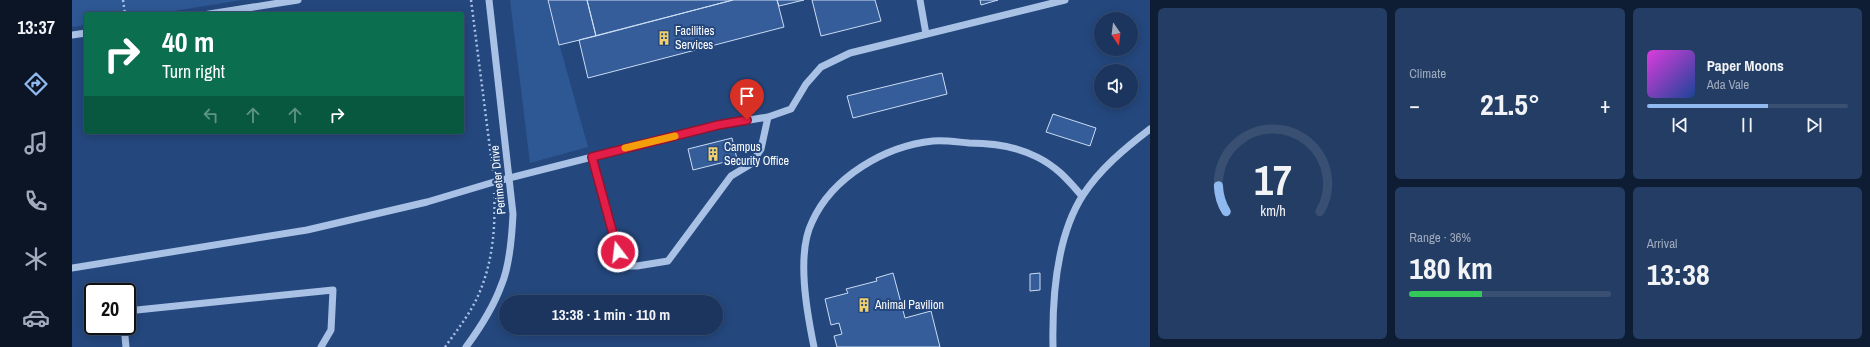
<!DOCTYPE html>
<html lang="en">
<head>
<meta charset="utf-8">
<style>
  body { margin:0; font-family:"Archivo Narrow",sans-serif; background:#243d64; color:#f1f3f6; height:100vh; display:flex; flex-direction:column; font-size:15px; white-space:nowrap }
  * { box-sizing:border-box; margin:0 }
  p { font-size:13px; color:#a0abbc }
  .icon { flex:none; width:22px; height:22px; fill:none; stroke:currentColor; stroke-width:2; stroke-linecap:round; stroke-linejoin:round }
  .map { position:relative; flex:1; overflow:hidden }
  .side { display:flex; flex-direction:column; gap:8px; padding:8px; background:#0f1d34; width:720px }
  .side>* { flex:none }
  .top-card { position:absolute; left:12px; top:12px; width:380px; height:122px; border-radius:4px; box-shadow:0 2px 10px #0003,0 0 0 1px #395073; background:#0b6e4f; color:#fff; overflow:hidden }
  .needle { width:26px; rotate:166deg }
  .fabs { position:absolute; left:1022px; top:12px; display:grid; gap:8px }
  .fabs a { display:grid; place-items:center; width:44px; height:44px; border-radius:50%; background:#1b355e; box-shadow:0 2px 10px #0003,0 0 0 1px #395073; font-size:20px }
  .speed { position:absolute; left:12px; top:283px; display:flex; gap:8px; font-size:20px; font-weight:700; text-align:center }
  .speed>* { display:grid; place-content:center; width:52px; height:52px; border-radius:50%; background:#1b355e; box-shadow:0 2px 10px #0003,0 0 0 1px #395073; line-height:1 }
  .speed .limit { border:2px solid #111; border-radius:6px; background:#fff; color:#111 }
  .pin { position:absolute; display:grid; place-items:center; width:34px; height:34px; color:#fff; margin:-41px -17px; border-radius:50% 50% 50% 0; rotate:-45deg; box-shadow:0 0 4px #0007 }
  .pin .icon { rotate:45deg }
  .me { position:absolute; width:44px; margin:-22px; rotate:345deg; stroke-linejoin:round; filter:drop-shadow(0 0 3px #0008) }
  .turn { display:flex; align-items:center; gap:14px; height:84px; padding:0 12px; font-size:18px }
  .turn .icon { width:52px; height:52px; stroke-width:2.5 }
  .turn b { display:block; font-size:28px; line-height:34px }
  .lanes { display:flex; align-items:center; height:38px; padding:0 12px; background:#0003; justify-content:center; gap:20px; direction:ltr }
  .lanes .off { opacity:.35 }
  .big { font-size:30px; font-weight:700; line-height:1.1 }
  .side .widget { flex:1; display:flex; flex-direction:column; justify-content:center; gap:6px; min-width:0; padding:0 14px; border-radius:6px; background:#243d64 }
  .side .dial { align-items:center; gap:0 }
  .dial svg { height:104px; overflow:visible; fill:none; stroke:#395073; stroke-width:7; stroke-linecap:round; text-anchor:middle }
  .dial text { fill:#f1f3f6; stroke:none }
  .song { display:flex; align-items:center; gap:12px }
  .cover { width:48px; height:48px; border-radius:6px; background:linear-gradient(135deg,hsl(300 70% 55%),hsl(220 70% 35%)) }
  .played { height:4px; border-radius:2px; background:linear-gradient(90deg,#90b9f0 60%,#395073 60%) }
  .keys { display:flex; justify-content:space-around; direction:ltr }
  .heat { display:flex; justify-content:space-between; align-items:center; font-size:22px; direction:ltr }
  .charge { height:6px; border-radius:3px; background:linear-gradient(90deg,#34c759 36%,#395073 0) }
  .side .tiles { flex:1; display:grid; gap:8px; grid-template-columns:repeat(3,1fr) }
  .widget:first-child { grid-row:span 2 }
  .trip { position:absolute; left:427px; top:295px; width:224px; height:40px; border-radius:20px; background:#1b355e; box-shadow:0 2px 10px #0003,0 0 0 1px #395073; font-weight:700; line-height:40px; text-align:center }
  main { display:flex; flex:1; min-height:0 }
  .tab-bar { display:flex; flex-direction:column; width:72px; justify-content:space-around; align-items:center; background:#0b1526; color:#a0abbc }
  .tab-bar .icon { width:28px; height:28px }
  .tab-bar .active { color:#90b9f0 }
  .tab-bar b { font-size:18px; color:#f1f3f6 }
  .map>svg:first-child { display:block }
  .green { fill:#2e5894 }
  .building { fill:#345d99; stroke:#cbdcf4 }
  .lines { fill:none; stroke-linecap:round; stroke-linejoin:round }
  .path { stroke:#a8c1e5; stroke-width:2.5; stroke-dasharray:2 3; stroke-linecap:butt }
  .minor { stroke:#a8c1e5; stroke-width:7 }
  .route-casing { stroke:#92132f; stroke-width:10 }
  .route { stroke:#e11d48; stroke-width:7 }
  .slow { stroke:#f59e0b; stroke-width:7 }
  .labels { text-anchor:middle; stroke-width:4; stroke-linejoin:round; paint-order:stroke }
  .poi-label { font-size:12px; fill:#fff; stroke:#24477d; text-anchor:start }
  .street-label { font-size:12px; fill:#fff; stroke:#24477d }
</style>
</head>
<body>
<main>
<nav class="tab-bar">
<b>13:37</b>
<svg class="icon active" aria-label="directions" viewBox="0 0 24 24"><path d="M12 3l9 9-9 9-9-9zM9 14v-3h6M13 9l2 2-2 2"/></svg>
<svg class="icon" aria-label="music" viewBox="0 0 24 24"><path d="M9 18V5l10-2v13"/><circle cx="6" cy="18" r="3"/><circle cx="16" cy="16" r="3"/></svg>
<svg class="icon" aria-label="phone" viewBox="0 0 24 24"><path d="M5 4h4l2 5-3 2q2 4 5 5l2-3 5 2v4C11 20 4 13 5 4z"/></svg>
<svg class="icon" aria-label="climate" viewBox="0 0 24 24"><path d="M12 3v18M4 7l16 10M4 17L20 7"/></svg>
<svg class="icon" aria-label="car" viewBox="0 0 24 24"><path d="M5 17H2v-5l4-1 3-4h7l3 4 3 1v5h-3M9 17h6M6 11h13"/><circle cx="7" cy="17" r="2"/><circle cx="17" cy="17" r="2"/></svg>
</nav>
<div class="map">
<svg width="1078" height="347" viewBox="0 0 1078 347">
  <rect width="100%" height="100%" fill="#24477d"/>
  <path class="green" d="M 0,0 L 170,0 L 83,14 L 14,14 L 14,25 L 0,27 Z
    M 438,0 L 475,0 L 516,147 L 458,163 Z"/>
  <path class="building" d="M 476,0 L 515,0 L 524,36 L 487,45 Z
    M 515,0 L 661,0 L 524,36 Z
    M 661,0 L 705,0 L 712,27 L 516,78 L 507,40 Z
    M 705,0 L 732,0 L 707,6 Z
    M 740,0 L 803,0 L 809,21 L 749,36 Z
    M 908,0 L 926,0 L 909,5 Z
    M 870,73 L 875,94 L 781,118 L 775,96 Z
    M 981,114 L 1024,128 L 1018,146 L 974,132 Z
    M 660,138 L 665,159 L 621,170 L 616,149 Z
    M 821,273 L 833,318 L 859,311 L 868,347 L 765,347 L 762,336 L 770,334 L 767,323 L 759,325 L 753,299 L 776,293 L 774,289 L 805,281 L 804,278 Z
    M 968,273 L 968,290 L 958,291 L 958,274 Z"/>
  <g class="lines">
    <path class="path" d="M 51,0 L 53,14
      M 399,0 L 421,172
      M 373,347 C 383,333 394,319 402,304 C 420,270 424,230 422,193"/>
    <path class="minor" d="M 848,0 L 854,34
      M 137,14 L 226,0
      M 0,35 L 14,33
      M 520,157 L 550,266 L 565,266 L 596,261 L 659,176 L 679,164 L 689,149 L 696,117
      M 0,268 L 235,230 L 355,202 L 422,182 L 646,125 L 696,117 L 719,109 L 734,84 L 749,67 L 778,53 L 993,0
      M 55,311 L 261,290 L 259,330 L 249,347
      M 52,326 L 54,347
      M 394,347 C 408,328 421,308 429,286 C 438,266 440,235 441,214 L 417,0
      M 742,347 C 735,313 724,254 740,222 C 760,177 813,146 861,141 C 873,140 885,142 897,143 C 920,143 944,146 965,157 C 985,167 995,179 1010,196
      M 981,347 C 980,299 984,237 1011,195 C 1028,169 1053,148 1078,129"/>
  </g>
  <g class="lines">
    <defs>
      <path id="route" d="M 546,252 L 520,157 L 646,125 L 675,120"/>
    </defs>
    <use href="#route" class="route-casing"/>
    <use href="#route" class="route"/>
    <path class="slow" d="M 553,148 L 603,136"/>
  </g>
  <defs>
    <symbol id="building-bare" viewBox="-9 -9 18 18"><path d="M-4-6H4V6H1V3H-1V6H-4ZM-2.5-4.3h1.7v1.8h-1.7ZM.8-4.3h1.7v1.8H.8ZM-2.5-1h1.7V.8h-1.7ZM.8-1h1.7V.8H.8Z" fill="#f0cf6c" stroke="#24477d" stroke-width="2.5" paint-order="stroke"/></symbol>
  </defs>
  <g fill-rule="evenodd">
    <use href="#building-bare" x="582" y="28" width="20" height="20"/>
    <use href="#building-bare" x="631" y="144" width="20" height="20"/>
    <use href="#building-bare" x="782" y="295" width="20" height="20"/>
  </g>
  <g class="labels">
    <g class="poi-label">
      <text x="603" y="35">Facilities<tspan x="603" dy="14">Services</tspan></text>
      <text x="652" y="151">Campus<tspan x="652" dy="14">Security Office</tspan></text>
      <text x="803" y="309">Animal Pavilion</text>
    </g>
    <g class="street-label">
      <text transform="translate(426 180) rotate(-96)" y="4">Perimeter Drive</text>
    </g>
  </g>
</svg>
<div class="fabs">
<a><svg class="needle" viewBox="-14 -14 28 28"><path d="M0-13l5 13h-10z" fill="#e53935"/><path d="M0 13l5-13h-10z" fill="#a0abbc"/></svg></a>
<a><svg class="icon" aria-label="sound" viewBox="0 0 24 24"><path d="M4 9h4l5-4v14l-5-4H4zM17 9q2 3 0 6"/></svg></a>
</div>
<div class="speed"><div class="limit">20</div></div>
<div class="pin" style="left:675px;top:120px;background:#d93025"><svg class="icon" aria-label="arrive" viewBox="0 0 24 24"><path d="M6 21V4h12l-3 4 3 4H6"/></svg></div>
<svg class="me" style="left:546px;top:252px" viewBox="-20 -20 40 40"><circle r="17" fill="#e11d48" stroke="#fff" stroke-width="3"/><path d="M0-11L8 9 0 5-8 9z" fill="#fff"/></svg>
<div class="trip">13:38 · 1 min · 110 m</div>
<div class="top-card">
<div class="turn"><svg class="icon" aria-label="right" viewBox="0 0 24 24"><path d="M7 20v-9h11M14 6l5 5-5 5"/></svg><div><b>40 m</b>Turn right</div></div>
<div class="lanes"><svg class="icon off" aria-label="left" viewBox="0 0 24 24"><path d="M17 20v-9H6M10 6l-5 5 5 5"/></svg><svg class="icon off" aria-label="ahead" viewBox="0 0 24 24"><path d="M12 20V5M6 11l6-6 6 6"/></svg><svg class="icon off" aria-label="ahead" viewBox="0 0 24 24"><path d="M12 20V5M6 11l6-6 6 6"/></svg><svg class="icon" aria-label="right" viewBox="0 0 24 24"><path d="M7 20v-9h11M14 6l5 5-5 5"/></svg></div>
</div>
</div>
<section class="side">
<div class="tiles">
<div class="widget dial"><svg viewBox="0 0 100 80">
<path d="M14 69A42 42 0 1 1 86 69"/>
<path d="M14 69A42 42 0 0 1 8 49" stroke="#90b9f0"/>
<text x="50" y="56" font-size="32" font-weight="700">17</text>
<text x="50" y="72" font-size="11">km/h</text>
</svg></div>
<div class="widget"><p>Climate</p>
<div class="heat"><a>−</a><b class="big">21.5°</b><a>+</a></div>
</div>
<div class="widget">
<div class="song"><i class="cover"></i><div><b>Paper Moons</b><p>Ada Vale</p></div></div>
<div class="played"></div>
<div class="keys"><svg class="icon" aria-label="previous" viewBox="0 0 24 24"><path d="M18 5L8 12l10 7zM5 5v14"/></svg><svg class="icon" aria-label="pause" viewBox="0 0 24 24"><path d="M8 5v14M16 5v14"/></svg><svg class="icon" aria-label="next" viewBox="0 0 24 24"><path d="M6 5l10 7-10 7zM19 5v14"/></svg></div>
</div>
<div class="widget"><p>Range · 36%</p><b class="big">180 km</b><div class="charge"></div></div>
<div class="widget"><p>Arrival</p><b class="big">13:38</b></div>
</div>
</section>
</main>
</body>
</html>
